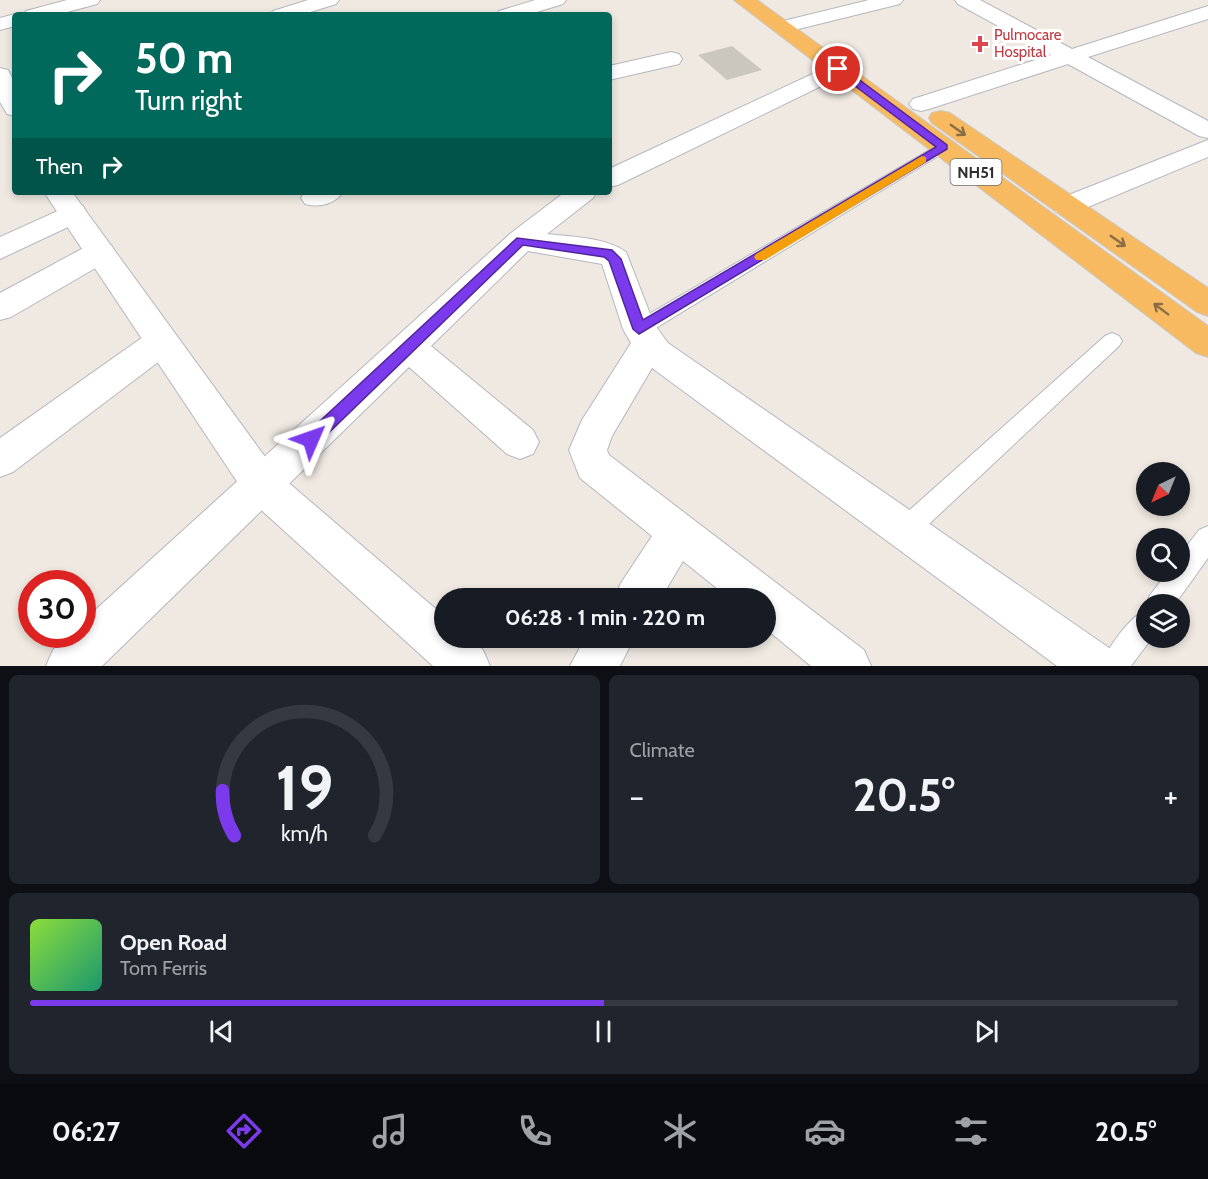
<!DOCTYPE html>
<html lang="en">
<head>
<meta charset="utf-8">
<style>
  body { margin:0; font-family:Cabin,sans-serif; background:#20242c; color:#f1f3f6; height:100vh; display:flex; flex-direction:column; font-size:22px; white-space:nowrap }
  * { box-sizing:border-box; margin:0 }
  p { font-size:20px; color:#9ea1a6 }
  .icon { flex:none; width:33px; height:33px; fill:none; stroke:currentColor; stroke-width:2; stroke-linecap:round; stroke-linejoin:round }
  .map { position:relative; height:666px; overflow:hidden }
  .sheet { display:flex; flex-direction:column; gap:9px; padding:9px; background:#0d0f14; flex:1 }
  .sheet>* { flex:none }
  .banner { position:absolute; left:12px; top:12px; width:600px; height:183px; border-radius:6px; box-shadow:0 3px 9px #0003; background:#00695c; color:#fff; overflow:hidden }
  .needle { width:39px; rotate:223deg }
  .tools { position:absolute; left:1136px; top:462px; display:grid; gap:12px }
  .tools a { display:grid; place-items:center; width:54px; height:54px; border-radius:50%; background:#171b24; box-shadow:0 3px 9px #0003; font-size:30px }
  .speed { position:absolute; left:18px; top:570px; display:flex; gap:12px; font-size:30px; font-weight:700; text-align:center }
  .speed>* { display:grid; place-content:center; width:78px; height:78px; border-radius:50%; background:#171b24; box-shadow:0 3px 9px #0003; line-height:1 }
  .speed .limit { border:9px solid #d22; background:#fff; color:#111 }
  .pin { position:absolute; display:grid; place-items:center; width:51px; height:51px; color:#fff; margin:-26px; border:3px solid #fff; border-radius:50%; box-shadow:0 2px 6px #0007 }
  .me { position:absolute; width:66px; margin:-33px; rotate:47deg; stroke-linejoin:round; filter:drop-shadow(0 0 4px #0008) }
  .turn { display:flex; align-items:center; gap:21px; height:126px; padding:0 24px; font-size:27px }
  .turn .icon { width:78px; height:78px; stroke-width:2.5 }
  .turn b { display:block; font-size:42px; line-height:51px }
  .then { display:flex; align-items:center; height:57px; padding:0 24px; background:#0003; gap:12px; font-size:22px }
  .big { font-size:45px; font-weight:700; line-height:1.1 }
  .sheet .tile { flex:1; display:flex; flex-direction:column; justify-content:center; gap:9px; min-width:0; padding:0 21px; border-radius:9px; background:#20242c }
  .sheet .dial { align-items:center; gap:0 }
  .dial svg { height:156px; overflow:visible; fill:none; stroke:#363941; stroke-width:7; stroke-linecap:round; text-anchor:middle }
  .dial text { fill:#f1f3f6; stroke:none }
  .song { display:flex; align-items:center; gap:18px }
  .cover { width:72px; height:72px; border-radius:9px; background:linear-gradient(135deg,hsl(90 70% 55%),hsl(160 70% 35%)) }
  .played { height:6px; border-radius:3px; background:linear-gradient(90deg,#7c3aed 50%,#363941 50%) }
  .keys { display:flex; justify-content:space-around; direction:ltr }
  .heat { display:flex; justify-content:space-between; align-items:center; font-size:33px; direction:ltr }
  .sheet .tiles { flex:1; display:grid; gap:9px; grid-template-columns:1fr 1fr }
  .tile:last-child { grid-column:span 2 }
  .trip { position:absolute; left:434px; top:588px; width:342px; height:60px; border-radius:30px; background:#171b24; box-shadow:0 3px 9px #0003; font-weight:700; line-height:60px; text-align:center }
  .dock { display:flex; height:96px; justify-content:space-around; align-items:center; background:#090b0e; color:#9ea1a6 }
  .dock .icon { width:42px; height:42px }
  .dock .on { color:#7c3aed }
  .dock b { font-size:27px; color:#f1f3f6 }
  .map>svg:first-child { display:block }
  .building { fill:#cbc7bf }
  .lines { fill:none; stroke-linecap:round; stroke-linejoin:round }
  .service-casing { stroke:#b4b7c1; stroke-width:2 }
  .minor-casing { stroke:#b4b7c1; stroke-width:2 }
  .tertiary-casing { stroke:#b4b7c1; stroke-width:2 }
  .trunk-casing { stroke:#c9c9c9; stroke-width:2 }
  .service { fill:#fff; fill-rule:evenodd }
  .minor { fill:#fff; fill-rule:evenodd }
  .tertiary { fill:#fff; fill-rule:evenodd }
  .trunk { fill:#f8ba60; fill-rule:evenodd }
  .oneway { stroke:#896d44 }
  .route { fill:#7c3aed; stroke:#51269a; stroke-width:1.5 }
  .slow { fill:#f59e0b }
  .health-dot { fill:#e0444e; stroke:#fff; stroke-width:2 }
  .labels { text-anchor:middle; stroke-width:6; stroke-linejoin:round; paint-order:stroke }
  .far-health-label { font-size:15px; fill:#be3a42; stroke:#fff; text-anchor:start }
  .shield { fill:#fff; stroke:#6d6d6d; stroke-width:1.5 }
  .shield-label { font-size:16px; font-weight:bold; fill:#2e2e2e }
</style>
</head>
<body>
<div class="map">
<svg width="1208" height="666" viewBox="0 0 1208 666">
  <rect width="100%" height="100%" fill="#efe9e1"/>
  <path class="building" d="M 732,46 L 762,70 L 727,80 L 698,55 Z"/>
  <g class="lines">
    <defs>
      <path id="service" d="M 943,142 L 951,147 L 948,150 L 646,334 L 639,337 L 632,334 L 629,329 L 632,324 Z
        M 1112,333 L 1119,336 L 1122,341 L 1119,346 L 913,539 L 904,543 L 895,539 L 892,531 L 895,523 L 1105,336 Z
        M 1208,526 L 1208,558 L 1175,604 L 1146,604 L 1150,595 L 1168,572 L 1179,572 L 1179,556 L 1199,530 Z
        M 1146,610 L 1146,638 L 1152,638 L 1131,666 L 1100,666 C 1107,649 1129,617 1146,610 Z"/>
      <path id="minor" d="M 308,0 L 339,0 L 336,4 L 301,15 L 270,15 L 273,11 Z
        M 535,0 L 566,0 L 563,4 L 527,15 L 496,15 L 499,11 Z
        M 869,0 L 903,0 L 900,4 L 782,33 L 775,31 L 772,27 L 775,23 Z
        M 955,0 L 980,0 L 1072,49 L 1208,6 L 1208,19 L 1088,57 L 1208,121 L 1208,138 L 1199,136 L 1068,64 L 929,109 L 921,111 L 913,109 L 909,104 L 913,99 L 1051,55 L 958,4 Z
        M 671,52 L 679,54 L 682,59 L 679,64 L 609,80 L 609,66 Z
        M 838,62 L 846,64 L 849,69 L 846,74 L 618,185 L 609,187 L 609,169 Z
        M 1208,140 L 1208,157 L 1076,212 L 1066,215 L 1056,212 L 1052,206 L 1056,200 Z
        M 305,192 L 343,192 C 335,204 319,208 305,204 L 301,198 Z
        M 565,192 L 597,192 L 593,198 L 547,234 C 572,237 605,237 626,252 L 654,324 L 668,343 L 1112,650 L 1119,666 L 1057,666 L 652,368 L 612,436 L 607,450 L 609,455 L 864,650 L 871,666 L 811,666 L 765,628 L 765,598 L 729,598 L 683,561 L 661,598 L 614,598 L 621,583 L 652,536 L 580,478 L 569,450 L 582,420 L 631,343 L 623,329 L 602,264 L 528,251 L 431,346 L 533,430 L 539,442 L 533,454 L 520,459 L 507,454 L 409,367 L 102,666 L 46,666 L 53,650 L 69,634 L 82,634 L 82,622 L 511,233 Z
        M 73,204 L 83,206 L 87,213 L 83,220 L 0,259 L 0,237 Z
        M 100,242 L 111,245 L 115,252 L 111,259 L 11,317 L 0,320 L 0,293 L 89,245 Z
        M 162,328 L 174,332 L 179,341 L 174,350 L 13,472 L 0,477 L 0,438 L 150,332 Z
        M 585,638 L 634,638 L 620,666 L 570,666 Z"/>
      <path id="tertiary" d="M 67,0 L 100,0 L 97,4 L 56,15 L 23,15 L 26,11 Z
        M 15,14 L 19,15 L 15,15 L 15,26 L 0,30 L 0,18 Z
        M 0,68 L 8,70 L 15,83 L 15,116 L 7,114 L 0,102 Z
        M 44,192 L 72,192 L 276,472 L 444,616 L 444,638 L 469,638 L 483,650 L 490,666 L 433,666 L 248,498 Z"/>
      <path id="trunk" d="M 734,0 L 757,0 L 1208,326 L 1208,357 L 1196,353 Z
        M 941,111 L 950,113 L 1208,288 L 1208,316 L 1197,312 L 932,123 L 929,118 L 932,113 Z"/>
    </defs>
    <use href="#service" class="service-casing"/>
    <use href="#minor" class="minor-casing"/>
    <use href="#tertiary" class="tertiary-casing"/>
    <use href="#trunk" class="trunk-casing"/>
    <use href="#service" class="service"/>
    <use href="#minor" class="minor"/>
    <use href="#tertiary" class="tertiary"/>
    <use href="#trunk" class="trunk"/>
  </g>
  <defs><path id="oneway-shaft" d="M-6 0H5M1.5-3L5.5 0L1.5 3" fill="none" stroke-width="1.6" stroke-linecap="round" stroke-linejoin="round" transform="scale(1.5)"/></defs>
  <g class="oneway">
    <use href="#oneway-shaft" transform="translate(958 130) rotate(35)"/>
    <use href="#oneway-shaft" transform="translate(1118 241) rotate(35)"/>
    <use href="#oneway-shaft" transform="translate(1161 309) rotate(-143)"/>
  </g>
  <path class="route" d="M 835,67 L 842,67 L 947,145 L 947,149 L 639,334 L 633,329 L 609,261 L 604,257 L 523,245 L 317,444 L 311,446 L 306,444 L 303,439 L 306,434 L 517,238 L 612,250 L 621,259 L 643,320 L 936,147 L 835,71 Z"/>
  <path class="slow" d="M 922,156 L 926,157 L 926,162 L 765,260 L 756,260 L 754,257 L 756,254 Z"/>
  <path class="health-dot" d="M977 35h6v6h6v6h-6v6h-6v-6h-6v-6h6z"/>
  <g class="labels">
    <g class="far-health-label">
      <text x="994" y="40">Pulmocare<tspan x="994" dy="17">Hospital</tspan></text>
    </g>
    <rect class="shield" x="950.5" y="159" width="51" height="26" rx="4.5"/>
    <g class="shield-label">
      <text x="976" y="178">NH51</text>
    </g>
  </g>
</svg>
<div class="tools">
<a><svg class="needle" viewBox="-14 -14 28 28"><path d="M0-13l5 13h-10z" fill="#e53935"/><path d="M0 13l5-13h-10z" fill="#9ea1a6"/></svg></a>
<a><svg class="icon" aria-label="search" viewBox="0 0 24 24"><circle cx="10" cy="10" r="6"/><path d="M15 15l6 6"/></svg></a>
<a><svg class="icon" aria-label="layers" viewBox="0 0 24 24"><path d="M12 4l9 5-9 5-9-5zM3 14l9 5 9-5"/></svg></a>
</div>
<div class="speed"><div class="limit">30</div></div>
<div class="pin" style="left:838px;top:69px;background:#d93025"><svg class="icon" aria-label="arrive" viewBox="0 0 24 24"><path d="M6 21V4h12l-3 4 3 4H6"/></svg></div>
<svg class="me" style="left:311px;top:439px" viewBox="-20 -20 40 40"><path d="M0-17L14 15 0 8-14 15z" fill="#7c3aed" stroke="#fff" stroke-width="4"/></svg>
<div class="trip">06:28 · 1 min · 220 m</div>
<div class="banner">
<div class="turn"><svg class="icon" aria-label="right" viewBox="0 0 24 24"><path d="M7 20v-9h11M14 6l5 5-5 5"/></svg><div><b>50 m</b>Turn right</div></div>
<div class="then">Then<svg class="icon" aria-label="right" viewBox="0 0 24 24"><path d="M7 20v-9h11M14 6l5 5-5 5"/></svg></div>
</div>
</div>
<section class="sheet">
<div class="tiles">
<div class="tile dial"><svg viewBox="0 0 100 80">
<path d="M14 69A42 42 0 1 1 86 69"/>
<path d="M14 69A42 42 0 0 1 8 46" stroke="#7c3aed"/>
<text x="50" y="56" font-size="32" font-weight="700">19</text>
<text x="50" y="72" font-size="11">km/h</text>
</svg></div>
<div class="tile"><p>Climate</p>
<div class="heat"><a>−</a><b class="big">20.5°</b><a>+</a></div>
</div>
<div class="tile">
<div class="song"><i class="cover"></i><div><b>Open Road</b><p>Tom Ferris</p></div></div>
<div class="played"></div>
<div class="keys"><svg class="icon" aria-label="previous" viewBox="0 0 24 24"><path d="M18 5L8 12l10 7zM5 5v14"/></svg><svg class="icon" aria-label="pause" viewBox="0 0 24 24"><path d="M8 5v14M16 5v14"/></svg><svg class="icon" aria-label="next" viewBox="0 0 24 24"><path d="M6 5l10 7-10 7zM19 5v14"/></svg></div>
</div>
</div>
</section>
<nav class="dock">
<b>06:27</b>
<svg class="icon on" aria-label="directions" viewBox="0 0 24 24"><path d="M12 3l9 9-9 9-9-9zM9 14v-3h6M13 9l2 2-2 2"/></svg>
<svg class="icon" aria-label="music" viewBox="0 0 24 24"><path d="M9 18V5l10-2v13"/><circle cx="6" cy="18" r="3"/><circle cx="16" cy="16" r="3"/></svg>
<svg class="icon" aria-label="phone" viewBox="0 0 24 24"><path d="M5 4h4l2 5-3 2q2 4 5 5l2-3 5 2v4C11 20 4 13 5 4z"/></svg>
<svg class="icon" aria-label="climate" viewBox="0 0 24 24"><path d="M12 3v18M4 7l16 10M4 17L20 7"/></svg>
<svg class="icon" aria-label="car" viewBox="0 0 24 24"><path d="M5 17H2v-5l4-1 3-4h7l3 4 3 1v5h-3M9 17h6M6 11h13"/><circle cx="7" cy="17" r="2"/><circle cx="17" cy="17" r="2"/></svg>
<svg class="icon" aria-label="filters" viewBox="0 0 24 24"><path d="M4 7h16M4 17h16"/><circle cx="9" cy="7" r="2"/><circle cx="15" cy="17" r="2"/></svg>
<b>20.5°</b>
</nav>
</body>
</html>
